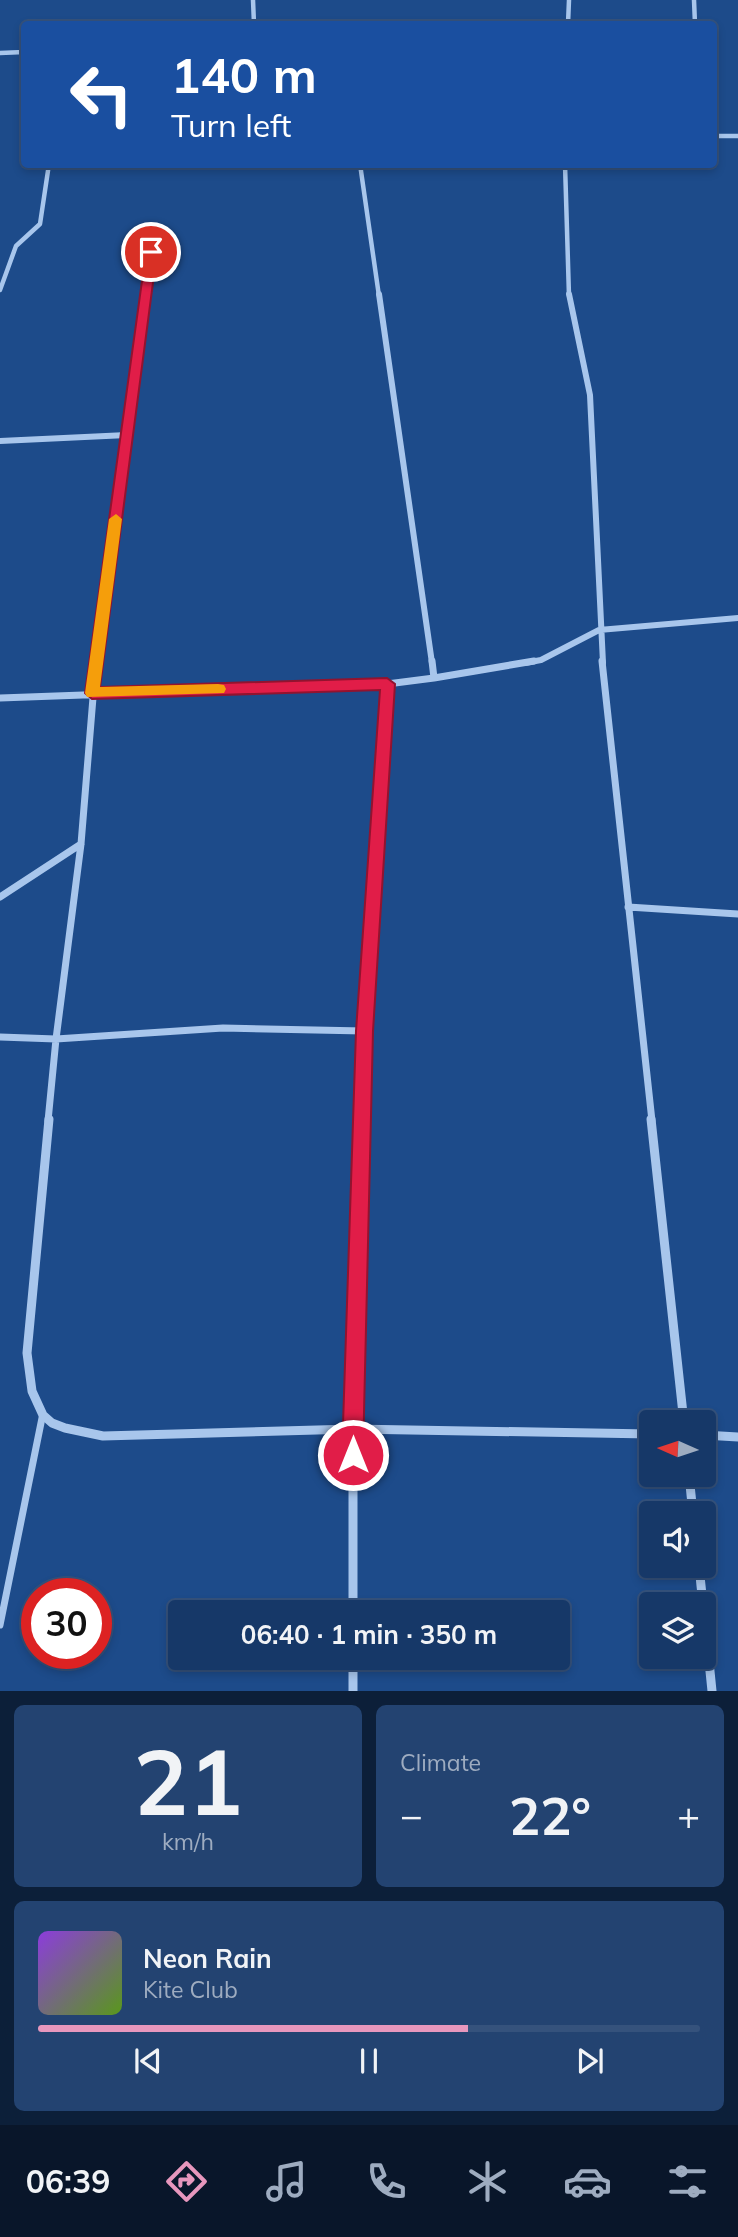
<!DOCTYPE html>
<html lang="en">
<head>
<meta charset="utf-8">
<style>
  body { margin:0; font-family:Mulish,sans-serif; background:#234371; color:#f1f3f6; height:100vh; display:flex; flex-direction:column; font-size:26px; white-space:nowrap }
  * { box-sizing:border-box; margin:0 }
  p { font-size:23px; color:#9eacc0 }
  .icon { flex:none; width:38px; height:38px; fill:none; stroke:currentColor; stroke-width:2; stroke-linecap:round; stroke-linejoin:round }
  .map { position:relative; height:1691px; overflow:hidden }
  .details { display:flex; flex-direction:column; gap:14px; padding:14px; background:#0c1f39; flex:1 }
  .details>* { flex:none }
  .hud { position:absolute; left:21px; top:21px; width:696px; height:147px; border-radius:7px; box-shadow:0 4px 10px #0003,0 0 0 2px #35527c; background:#1a4fa0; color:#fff; overflow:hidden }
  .needle { width:46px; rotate:273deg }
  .controls { position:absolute; left:639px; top:1410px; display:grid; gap:14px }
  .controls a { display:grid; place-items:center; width:77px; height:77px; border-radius:7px; background:#163868; box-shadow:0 4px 10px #0003,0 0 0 2px #35527c; font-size:35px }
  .speed { position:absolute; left:21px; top:1578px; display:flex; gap:14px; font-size:35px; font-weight:700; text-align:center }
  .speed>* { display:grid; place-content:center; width:91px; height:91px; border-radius:50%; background:#163868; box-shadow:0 4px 10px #0003,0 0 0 2px #35527c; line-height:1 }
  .speed .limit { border:10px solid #d22; background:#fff; color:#111 }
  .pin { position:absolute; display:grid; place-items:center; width:60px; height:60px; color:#fff; margin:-30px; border:4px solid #fff; border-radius:50%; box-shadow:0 2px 7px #0007 }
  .me { position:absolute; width:77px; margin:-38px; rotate:0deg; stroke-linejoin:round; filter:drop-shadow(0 0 5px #0008) }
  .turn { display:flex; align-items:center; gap:24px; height:147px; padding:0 35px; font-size:32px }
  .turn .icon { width:91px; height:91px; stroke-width:2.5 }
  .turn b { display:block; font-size:49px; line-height:60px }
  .big { font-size:52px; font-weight:700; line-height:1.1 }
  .details .card { flex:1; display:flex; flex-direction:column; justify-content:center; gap:10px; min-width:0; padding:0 24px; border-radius:10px; background:#234371 }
  .details .dial { align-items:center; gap:0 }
  .dial b { font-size:91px; line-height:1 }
  .song { display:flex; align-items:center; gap:21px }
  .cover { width:84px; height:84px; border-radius:10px; background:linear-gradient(135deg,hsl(270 70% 55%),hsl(90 70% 35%)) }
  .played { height:7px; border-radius:4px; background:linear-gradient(90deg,#e797bd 65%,#35527c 65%) }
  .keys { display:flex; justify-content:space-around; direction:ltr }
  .heat { display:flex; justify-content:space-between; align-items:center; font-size:38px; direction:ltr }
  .details .tiles { flex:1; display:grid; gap:14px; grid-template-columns:1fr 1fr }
  .card:last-child { grid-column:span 2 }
  .trip { position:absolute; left:168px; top:1600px; width:402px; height:70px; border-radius:7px; background:#163868; box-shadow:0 4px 10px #0003,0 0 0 2px #35527c; font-weight:700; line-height:70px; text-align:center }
  .menu { display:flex; height:112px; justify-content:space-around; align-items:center; background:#09162a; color:#9eacc0 }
  .menu .icon { width:49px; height:49px }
  .menu .active { color:#e797bd }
  .menu b { font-size:32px; color:#f1f3f6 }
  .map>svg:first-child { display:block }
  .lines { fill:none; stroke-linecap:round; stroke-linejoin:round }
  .lane { stroke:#a8c6ec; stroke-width:7 }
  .street-far3 { stroke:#a8c6ec; stroke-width:4.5 }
  .street-far2 { stroke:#a8c6ec; stroke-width:6 }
  .street-far1 { stroke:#a8c6ec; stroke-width:7 }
  .street { stroke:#a8c6ec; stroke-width:9 }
  .route { fill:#e11d48; stroke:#92132f; stroke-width:2 }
  .slow { fill:#f59e0b }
</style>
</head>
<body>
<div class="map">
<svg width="738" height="1691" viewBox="0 0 738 1691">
  <rect width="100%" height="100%" fill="#1d4b8a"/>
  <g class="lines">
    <path class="lane" d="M 0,1625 L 42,1418"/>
    <path class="street-far3" d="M 253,0 L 254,24
      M 694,0 L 695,24
      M 568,24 L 569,0
      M 0,53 L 24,52
      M 714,136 L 738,136
      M 360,164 L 379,296
      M 565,164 L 569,296
      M 0,290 L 16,246 L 40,224 L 49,164
      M 145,296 L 151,252"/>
    <path class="street-far2" d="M 379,294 L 432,663
      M 569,294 L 590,395 L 603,663
      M 0,441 L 127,435
      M 96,663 L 145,294
      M 525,663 L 541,660 L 599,630 L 738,618"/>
    <path class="street-far1" d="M 602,661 L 652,1121
      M 434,678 L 534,661
      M 0,698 L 387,684 L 434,678 L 432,661
      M 0,897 L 81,844
      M 628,907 L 738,914
      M 0,1037 L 56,1039 L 81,844 L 96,661
      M 48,1121 L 56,1039 L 223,1028 L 364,1031
      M 362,1121 L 364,1031 L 387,684"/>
    <path class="street" d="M 49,1119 L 27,1353 L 32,1391 L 43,1415 L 52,1423 L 65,1428 L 103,1436 L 353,1429 L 651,1434
      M 651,1119 L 684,1423
      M 704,1435 L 738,1437
      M 689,1475 L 693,1514
      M 699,1566 L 703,1605
      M 353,1612 L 353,1429 L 362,1119
      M 704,1612 L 712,1691
      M 353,1657 L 353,1691"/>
  </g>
  <path class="route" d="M 151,249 L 157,252 L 100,687 L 387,678 L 395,684 L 373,1031 L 363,1455 L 360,1462 L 353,1465 L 345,1462 L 342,1455 L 356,1031 L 380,690 L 92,699 L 85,693 L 146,252 Z"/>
  <path class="slow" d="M 116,514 L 122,519 L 100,687 L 218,684 L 224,685 L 226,689 L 224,693 L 87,697 L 85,693 L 109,519 Z"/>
</svg>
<div class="controls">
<a><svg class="needle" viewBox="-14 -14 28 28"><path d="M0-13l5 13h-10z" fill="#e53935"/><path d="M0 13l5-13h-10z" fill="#9eacc0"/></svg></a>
<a><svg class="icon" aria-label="sound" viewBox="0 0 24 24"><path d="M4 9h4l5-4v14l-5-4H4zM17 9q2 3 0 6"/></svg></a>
<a><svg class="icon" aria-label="layers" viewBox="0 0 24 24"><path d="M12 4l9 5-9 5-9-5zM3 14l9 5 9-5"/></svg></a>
</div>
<div class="speed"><div class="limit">30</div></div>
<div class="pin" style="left:151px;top:252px;background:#d93025"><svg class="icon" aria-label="arrive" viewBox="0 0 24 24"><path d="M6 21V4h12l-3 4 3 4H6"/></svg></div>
<svg class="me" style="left:353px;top:1455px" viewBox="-20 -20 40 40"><circle r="17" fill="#e11d48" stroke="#fff" stroke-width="3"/><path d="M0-11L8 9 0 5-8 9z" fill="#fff"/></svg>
<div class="trip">06:40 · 1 min · 350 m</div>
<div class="hud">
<div class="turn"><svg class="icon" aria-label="left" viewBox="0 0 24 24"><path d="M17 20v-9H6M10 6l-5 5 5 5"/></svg><div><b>140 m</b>Turn left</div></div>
</div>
</div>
<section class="details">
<div class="tiles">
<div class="card dial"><b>21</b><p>km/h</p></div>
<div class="card"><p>Climate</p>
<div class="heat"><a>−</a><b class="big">22°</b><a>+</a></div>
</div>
<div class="card">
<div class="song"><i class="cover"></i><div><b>Neon Rain</b><p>Kite Club</p></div></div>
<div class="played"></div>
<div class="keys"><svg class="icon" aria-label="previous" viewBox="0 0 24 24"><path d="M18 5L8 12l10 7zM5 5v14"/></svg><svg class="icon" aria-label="pause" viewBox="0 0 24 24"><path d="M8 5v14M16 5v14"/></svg><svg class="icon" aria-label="next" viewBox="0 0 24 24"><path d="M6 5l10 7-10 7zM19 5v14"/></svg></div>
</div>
</div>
</section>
<nav class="menu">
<b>06:39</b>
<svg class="icon active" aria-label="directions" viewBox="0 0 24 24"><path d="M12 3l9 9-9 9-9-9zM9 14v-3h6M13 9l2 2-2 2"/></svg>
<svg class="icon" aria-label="music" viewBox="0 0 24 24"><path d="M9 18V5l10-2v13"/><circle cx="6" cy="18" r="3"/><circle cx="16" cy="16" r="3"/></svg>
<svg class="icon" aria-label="phone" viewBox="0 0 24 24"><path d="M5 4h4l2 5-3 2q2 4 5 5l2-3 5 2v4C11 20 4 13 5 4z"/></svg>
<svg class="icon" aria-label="climate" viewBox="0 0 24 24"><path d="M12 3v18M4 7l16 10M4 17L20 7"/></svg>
<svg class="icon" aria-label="car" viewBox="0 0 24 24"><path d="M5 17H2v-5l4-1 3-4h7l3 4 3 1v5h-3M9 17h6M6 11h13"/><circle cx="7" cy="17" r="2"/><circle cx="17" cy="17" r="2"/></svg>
<svg class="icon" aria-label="filters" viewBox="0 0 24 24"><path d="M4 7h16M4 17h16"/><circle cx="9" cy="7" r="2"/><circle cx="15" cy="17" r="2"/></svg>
</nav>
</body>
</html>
